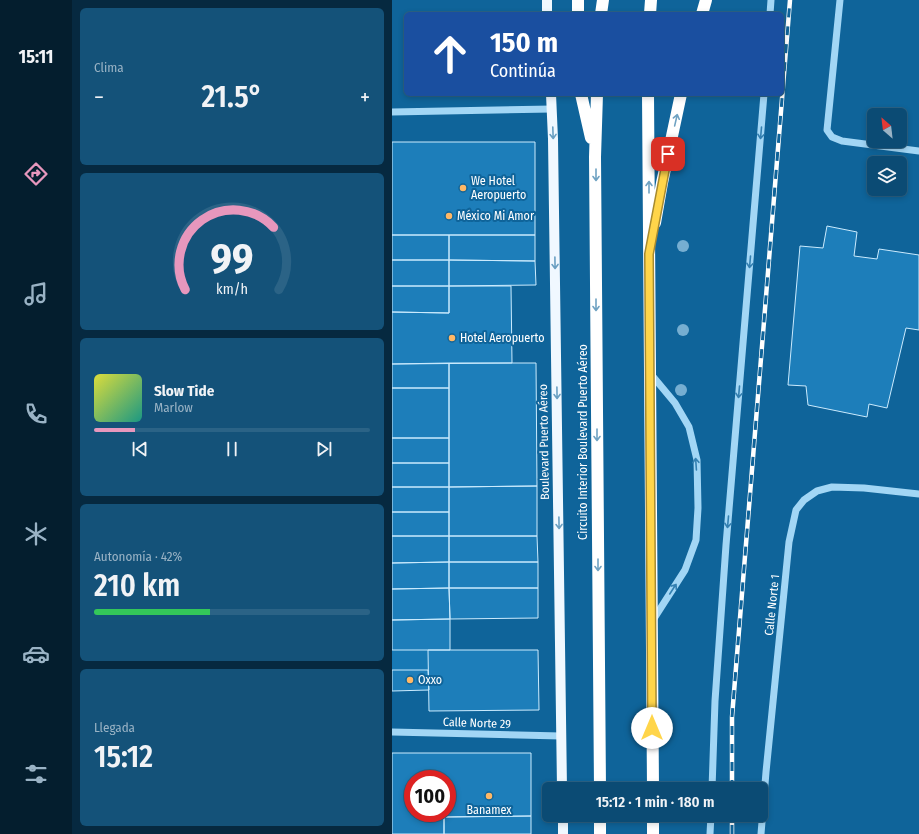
<!DOCTYPE html>
<html lang="es">
<head>
<meta charset="utf-8">
<style>
  body { margin:0; font-family:"Fira Sans Condensed",sans-serif; background:#145279; color:#f1f3f6; height:100vh; display:flex; flex-direction:column; font-size:15px; white-space:nowrap }
  * { box-sizing:border-box; margin:0 }
  p { font-size:13px; color:#9ab3c5 }
  .icon { flex:none; width:22px; height:22px; fill:none; stroke:currentColor; stroke-width:2; stroke-linecap:round; stroke-linejoin:round }
  .map { position:relative; flex:1; overflow:hidden }
  .sheet { display:flex; flex-direction:column; gap:8px; padding:8px; background:#062940; width:320px }
  .sheet>* { flex:none }
  .guide { position:absolute; left:12px; top:12px; width:380px; height:84px; border-radius:6px; box-shadow:0 2px 6px #0003,0 0 0 1px #2b6386; background:#1a4fa0; color:#fff; overflow:hidden }
  .needle { width:26px; rotate:332deg }
  .buttons { position:absolute; left:475px; top:108px; display:grid; gap:8px }
  .buttons a { display:grid; place-items:center; width:40px; height:40px; border-radius:6px; background:#0b4b74; box-shadow:0 2px 6px #0003,0 0 0 1px #2b6386; font-size:20px }
  .speed { position:absolute; left:12px; top:770px; display:flex; gap:8px; font-size:20px; font-weight:700; text-align:center }
  .speed>* { display:grid; place-content:center; width:52px; height:52px; border-radius:50%; background:#0b4b74; box-shadow:0 2px 6px #0003,0 0 0 1px #2b6386; line-height:1 }
  .speed .limit { border:6px solid #d22; background:#fff; color:#111 }
  .pin { position:absolute; display:grid; place-items:center; width:34px; height:34px; color:#fff; margin:-17px; border-radius:8px; box-shadow:0 2px 6px #0006 }
  .me { position:absolute; width:44px; margin:-22px; rotate:0deg; stroke-linejoin:round; filter:drop-shadow(0 0 3px #0008) }
  .turn { display:flex; align-items:center; gap:14px; height:84px; padding:0 20px; font-size:18px }
  .turn .icon { width:52px; height:52px; stroke-width:2.5 }
  .turn b { display:block; font-size:28px; line-height:34px }
  .big { font-size:30px; font-weight:600; line-height:1.1 }
  .sheet .tile { flex:1; display:flex; flex-direction:column; justify-content:center; gap:6px; min-width:0; padding:0 14px; border-radius:6px; background:#145279 }
  .sheet .dial { align-items:center; gap:0 }
  .dial svg { height:104px; overflow:visible; fill:none; stroke:#2b6386; stroke-width:7; stroke-linecap:round; text-anchor:middle }
  .dial text { fill:#f1f3f6; stroke:none }
  .song { display:flex; align-items:center; gap:12px }
  .cover { width:48px; height:48px; border-radius:6px; background:linear-gradient(135deg,hsl(60 70% 55%),hsl(170 70% 35%)) }
  .played { height:4px; border-radius:2px; background:linear-gradient(90deg,#e797bd 15%,#2b6386 15%) }
  .keys { display:flex; justify-content:space-around; direction:ltr }
  .heat { display:flex; justify-content:space-between; align-items:center; font-size:22px; direction:ltr }
  .charge { height:6px; border-radius:3px; background:linear-gradient(90deg,#34c759 42%,#2b6386 0) }
  .trip { position:absolute; left:150px; top:782px; width:226px; height:40px; border-radius:6px; background:#0b4b74; box-shadow:0 2px 6px #0003,0 0 0 1px #2b6386; font-weight:600; line-height:40px; text-align:center }
  main { display:flex; flex:1; min-height:0 }
  .dock { display:flex; flex-direction:column; width:72px; justify-content:space-around; align-items:center; background:#041e2e; color:#9ab3c5 }
  .dock .icon { width:28px; height:28px }
  .dock .active { color:#e797bd }
  .dock b { font-size:18px; color:#f1f3f6 }
  .map>svg:first-child { display:block }
  .green { fill:#1779b5 }
  .building { fill:#1d7eba; stroke:#cbebfe; fill-rule:evenodd }
  .lines { fill:none; stroke-linecap:round; stroke-linejoin:round }
  .minor { stroke:#a2d6f5; stroke-width:7 }
  .major { stroke:#f0f8ff; stroke-width:10 }
  .highway { stroke:#fff; stroke-width:12 }
  .rail-casing { stroke:#fff; stroke-width:4.5 }
  .rail { stroke:#0f649a; stroke-width:3; stroke-dasharray:9; stroke-linecap:butt }
  .tree { fill:#76aed1 }
  .oneway { stroke:#6fa2c2 }
  .oneway2 { stroke:#699fc2 }
  .oneway3 { stroke:#3480b1 }
  .route-casing { stroke:#a68a30; stroke-width:10 }
  .route { stroke:#ffd54a; stroke-width:7 }
  .poi-dot { fill:#ffb866; stroke:#0f649a; stroke-width:1.5 }
  .labels { text-anchor:middle; stroke-width:4; stroke-linejoin:round; paint-order:stroke }
  .poi-label { font-size:12px; fill:#fff; stroke:#0f649a; text-anchor:start }
  .street-label { font-size:12px; fill:#fff; stroke:#0f649a }
</style>
</head>
<body>
<main>
<nav class="dock">
<b>15:11</b>
<svg class="icon active" aria-label="directions" viewBox="0 0 24 24"><path d="M12 3l9 9-9 9-9-9zM9 14v-3h6M13 9l2 2-2 2"/></svg>
<svg class="icon" aria-label="music" viewBox="0 0 24 24"><path d="M9 18V5l10-2v13"/><circle cx="6" cy="18" r="3"/><circle cx="16" cy="16" r="3"/></svg>
<svg class="icon" aria-label="phone" viewBox="0 0 24 24"><path d="M5 4h4l2 5-3 2q2 4 5 5l2-3 5 2v4C11 20 4 13 5 4z"/></svg>
<svg class="icon" aria-label="climate" viewBox="0 0 24 24"><path d="M12 3v18M4 7l16 10M4 17L20 7"/></svg>
<svg class="icon" aria-label="car" viewBox="0 0 24 24"><path d="M5 17H2v-5l4-1 3-4h7l3 4 3 1v5h-3M9 17h6M6 11h13"/><circle cx="7" cy="17" r="2"/><circle cx="17" cy="17" r="2"/></svg>
<svg class="icon" aria-label="filters" viewBox="0 0 24 24"><path d="M4 7h16M4 17h16"/><circle cx="9" cy="7" r="2"/><circle cx="15" cy="17" r="2"/></svg>
</nav>
<section class="sheet">
<div class="tile"><p>Clima</p>
<div class="heat"><a>−</a><b class="big">21.5°</b><a>+</a></div>
</div>
<div class="tile dial"><svg viewBox="0 0 100 80">
<path d="M14 69A42 42 0 1 1 86 69"/>
<path d="M14 69A42 42 0 0 1 82 21" stroke="#e797bd"/>
<text x="50" y="56" font-size="32" font-weight="700">99</text>
<text x="50" y="72" font-size="11">km/h</text>
</svg></div>
<div class="tile">
<div class="song"><i class="cover"></i><div><b>Slow Tide</b><p>Marlow</p></div></div>
<div class="played"></div>
<div class="keys"><svg class="icon" aria-label="previous" viewBox="0 0 24 24"><path d="M18 5L8 12l10 7zM5 5v14"/></svg><svg class="icon" aria-label="pause" viewBox="0 0 24 24"><path d="M8 5v14M16 5v14"/></svg><svg class="icon" aria-label="next" viewBox="0 0 24 24"><path d="M6 5l10 7-10 7zM19 5v14"/></svg></div>
</div>
<div class="tile"><p>Autonomía · 42%</p><b class="big">210 km</b><div class="charge"></div></div>
<div class="tile"><p>Llegada</p><b class="big">15:12</b></div>
</section>
<div class="map">
<svg width="527" height="834" viewBox="0 0 527 834">
  <rect width="100%" height="100%" fill="#0f649a"/>
  <path class="green" d="M 0,650 L 36,650 L 36,670 L 0,670 Z"/>
  <path class="building" d="M 0,142 L 143,142 L 143,235 L 0,235 Z
    M 435,226 L 465,232 L 462,256 L 485,259 L 487,249 L 527,255 L 527,330 L 514,328 L 495,408 L 477,404 L 475,417 L 416,405 L 414,386 L 396,385 L 408,246 L 431,248 Z
    M 0,235 L 57,235 L 57,260 L 0,260 Z
    M 57,235 L 143,235 L 143,261 L 57,260 Z
    M 0,260 L 57,260 L 57,286 L 0,286 Z
    M 57,260 L 143,261 L 144,285 L 57,286 Z
    M 0,286 L 57,286 L 57,313 L 0,312 Z
    M 57,286 L 119,286 L 120,363 L 0,364 L 0,312 L 57,313 Z
    M 57,363 L 57,388 L 0,388 L 0,364 Z
    M 57,363 L 144,363 L 145,486 L 57,487 Z
    M 0,388 L 57,388 L 57,438 L 0,438 Z
    M 0,438 L 57,438 L 57,463 L 0,463 Z
    M 0,463 L 57,463 L 57,487 L 0,487 Z
    M 145,486 L 145,536 L 57,536 L 57,487 Z
    M 0,487 L 57,487 L 57,512 L 0,512 Z
    M 0,512 L 57,512 L 57,536 L 0,536 Z
    M 0,536 L 57,536 L 57,562 L 0,563 Z
    M 57,536 L 145,536 L 146,562 L 57,562 Z
    M 57,562 L 146,562 L 146,588 L 57,588 Z
    M 57,562 L 57,588 L 0,589 L 0,563 Z
    M 57,588 L 146,588 L 146,618 L 58,619 Z
    M 57,588 L 58,619 L 0,620 L 0,589 Z
    M 58,619 L 58,650 L 0,650 L 0,620 Z
    M 36,650 L 146,650 L 147,710 L 37,711 Z
    M 0,670 L 36,670 L 37,690 L 0,691 Z
    M 0,753 L 139,753 L 139,816 L 52,817 L 52,834 L 0,834 ZM 21,779 L 55,779 L 55,813 L 21,813 Z
    M 139,816 L 139,834 L 52,834 L 52,817 Z"/>
  <g class="lines">
    <path class="minor" d="M 448,0 L 435,130 L 440,137 L 450,141 L 527,151
      M 378,14 L 379,0
      M 0,112 L 160,109
      M 258,373 L 283,403 L 297,427 L 305,460 L 306,508 L 304,540 L 293,570 L 261,620
      M 0,732 L 169,736
      M 320,789 L 323,701 L 334,545 L 372,94
      M 318,834 L 319,815
      M 369,834 L 374,772 L 397,542 L 404,510 L 412,500 L 425,491 L 440,487 L 472,488 L 527,494"/>
    <path class="major" d="M 155,0 L 155,14
      M 159,94 L 161,139 L 170,789
      M 171,815 L 171,834"/>
    <path class="highway" d="M 186,0 L 186,14
      M 209,14 L 211,0
      M 258,14 L 259,0
      M 310,14 L 314,0
      M 189,94 L 199,138
      M 205,94 L 203,157 L 208,789
      M 256,94 L 261,789
      M 263,223 L 270,183 L 289,94
      M 208,815 L 208,834
      M 261,815 L 261,834"/>
    <defs>
      <path id="rail" d="M 340,789 L 340,717 L 398,0
        M 340,834 L 340,815"/>
    </defs>
    <use href="#rail" class="rail-casing"/>
    <use href="#rail" class="rail"/>
  </g>
  <g class="tree">
    <circle cx="291" cy="246" r="6"/>
    <circle cx="291" cy="330" r="6"/>
    <circle cx="289" cy="390" r="6"/>
  </g>
  <defs><path id="oneway-shaft" d="M-6 0H5M1.5-3L5.5 0L1.5 3" fill="none" stroke-width="1.6" stroke-linecap="round" stroke-linejoin="round"/></defs>
  <g class="oneway">
    <use href="#oneway-shaft" transform="translate(284 120) rotate(-77)"/>
    <use href="#oneway-shaft" transform="translate(204 175) rotate(90)"/>
    <use href="#oneway-shaft" transform="translate(257 187) rotate(-90)"/>
    <use href="#oneway-shaft" transform="translate(204 305) rotate(90)"/>
    <use href="#oneway-shaft" transform="translate(205 435) rotate(90)"/>
    <use href="#oneway-shaft" transform="translate(206 565) rotate(90)"/>
  </g>
  <g class="oneway2">
    <use href="#oneway-shaft" transform="translate(161 133) rotate(88)"/>
    <use href="#oneway-shaft" transform="translate(163 263) rotate(89)"/>
    <use href="#oneway-shaft" transform="translate(165 393) rotate(89)"/>
    <use href="#oneway-shaft" transform="translate(167 523) rotate(89)"/>
  </g>
  <g class="oneway3">
    <use href="#oneway-shaft" transform="translate(369 133) rotate(95)"/>
    <use href="#oneway-shaft" transform="translate(358 262) rotate(95)"/>
    <use href="#oneway-shaft" transform="translate(347 392) rotate(95)"/>
    <use href="#oneway-shaft" transform="translate(304 464) rotate(-94)"/>
    <use href="#oneway-shaft" transform="translate(336 522) rotate(95)"/>
    <use href="#oneway-shaft" transform="translate(281 589) rotate(-57)"/>
  </g>
  <g class="lines">
    <defs>
      <path id="route" d="M 260,728 L 257,254 L 276,154"/>
    </defs>
    <use href="#route" class="route-casing"/>
    <use href="#route" class="route"/>
  </g>
  <g class="poi-dot">
    <circle cx="71" cy="188" r="4"/>
    <circle cx="57" cy="216" r="4"/>
    <circle cx="60" cy="338" r="4"/>
    <circle cx="18" cy="680" r="4"/>
    <circle cx="97" cy="796" r="4"/>
  </g>
  <g class="labels">
    <g class="poi-label">
      <text x="79" y="185">We Hotel<tspan x="79" dy="14">Aeropuerto</tspan></text>
      <text x="65" y="220">México Mi Amor</text>
      <text x="68" y="342">Hotel Aeropuerto</text>
      <text x="26" y="684">Oxxo</text>
      <text x="97" y="814" text-anchor="middle">Banamex</text>
    </g>
    <g class="street-label">
      <text transform="translate(152 442) rotate(-91)" y="4">Boulevard Puerto Aéreo</text>
      <text transform="translate(191 442) rotate(-90)" y="4">Circuito Interior Boulevard Puerto Aéreo</text>
      <text transform="translate(380 605) rotate(-84)" y="4">Calle Norte 1</text>
      <text transform="translate(85 723) rotate(2)" y="4">Calle Norte 29</text>
    </g>
  </g>
</svg>
<div class="buttons">
<a><svg class="needle" viewBox="-14 -14 28 28"><path d="M0-13l5 13h-10z" fill="#e53935"/><path d="M0 13l5-13h-10z" fill="#9ab3c5"/></svg></a>
<a><svg class="icon" aria-label="layers" viewBox="0 0 24 24"><path d="M12 4l9 5-9 5-9-5zM3 14l9 5 9-5"/></svg></a>
</div>
<div class="speed"><div class="limit">100</div></div>
<div class="pin" style="left:276px;top:154px;background:#d93025"><svg class="icon" aria-label="arrive" viewBox="0 0 24 24"><path d="M6 21V4h12l-3 4 3 4H6"/></svg></div>
<svg class="me" style="left:260px;top:728px" viewBox="-20 -20 40 40"><circle r="19" fill="#fff"/><path d="M0-13L10 11 0 6-10 11z" fill="#ffd54a"/></svg>
<div class="trip">15:12 · 1 min · 180 m</div>
<div class="guide">
<div class="turn"><svg class="icon" aria-label="ahead" viewBox="0 0 24 24"><path d="M12 20V5M6 11l6-6 6 6"/></svg><div><b>150 m</b>Continúa</div></div>
</div>
</div>
</main>
</body>
</html>
